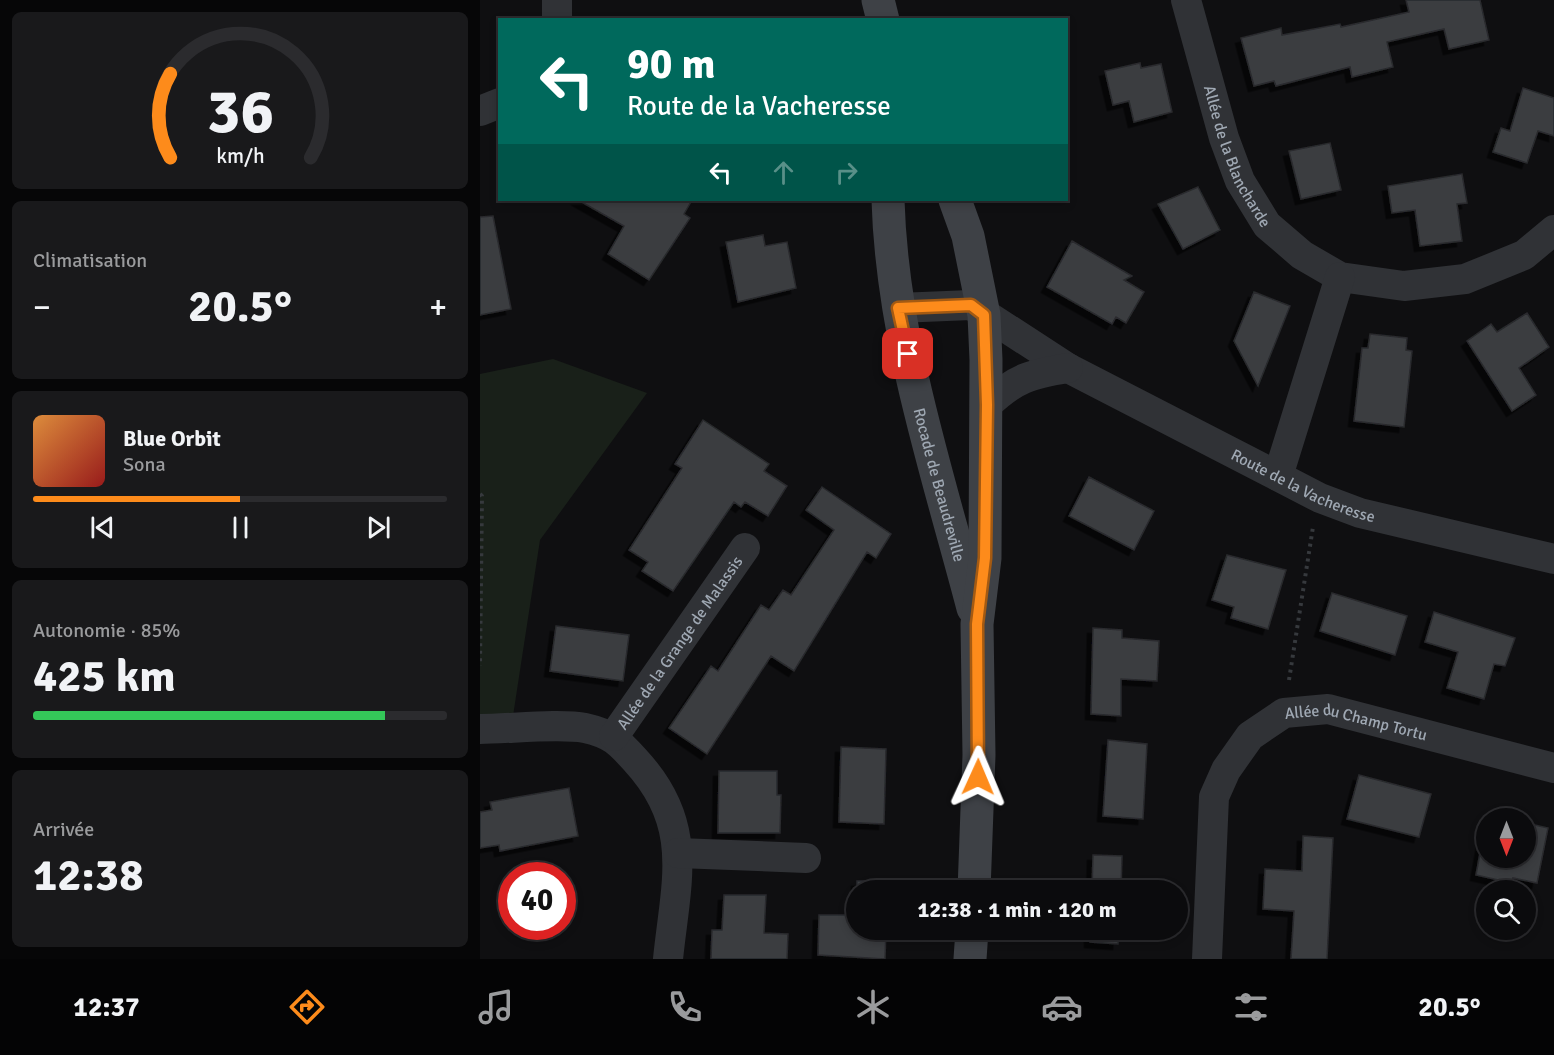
<!DOCTYPE html>
<html lang="fr">
<head>
<meta charset="utf-8">
<style>
  body { margin:0; font-family:Signika,sans-serif; background:#19191b; color:#f1f3f6; height:100vh; display:flex; flex-direction:column; font-size:22px; white-space:nowrap }
  * { box-sizing:border-box; margin:0 }
  p { font-size:20px; color:#9a9b9d }
  .icon { flex:none; width:33px; height:33px; fill:none; stroke:currentColor; stroke-width:2; stroke-linecap:round; stroke-linejoin:round }
  .map { position:relative; flex:1; overflow:hidden }
  .sheet { display:flex; flex-direction:column; gap:12px; padding:12px; background:#060607; width:480px }
  .sheet>* { flex:none }
  .top-card { position:absolute; left:18px; top:18px; width:570px; height:183px; border-radius:0px; box-shadow:0 3px 9px #0003,0 0 0 2px #2b2b2e; background:#00695c; color:#fff; overflow:hidden }
  .needle { width:39px; rotate:180deg }
  .fabs { position:absolute; left:996px; top:808px; display:grid; gap:12px }
  .fabs a { display:grid; place-items:center; width:60px; height:60px; border-radius:50%; background:#0b0b0d; box-shadow:0 3px 9px #0003,0 0 0 2px #2b2b2e; font-size:30px }
  .speed { position:absolute; left:18px; top:862px; display:flex; gap:12px; font-size:30px; font-weight:700; text-align:center }
  .speed>* { display:grid; place-content:center; width:78px; height:78px; border-radius:50%; background:#0b0b0d; box-shadow:0 3px 9px #0003,0 0 0 2px #2b2b2e; line-height:1 }
  .speed .limit { border:9px solid #d22; background:#fff; color:#111 }
  .pin { position:absolute; display:grid; place-items:center; width:51px; height:51px; color:#fff; margin:-26px; border-radius:12px; box-shadow:0 3px 9px #0006 }
  .me { position:absolute; width:66px; margin:-33px; rotate:1deg; stroke-linejoin:round; filter:drop-shadow(0 0 4px #0008) }
  .turn { display:flex; align-items:center; gap:21px; height:126px; padding:0 30px; font-size:27px }
  .turn .icon { width:78px; height:78px; stroke-width:2.5 }
  .turn b { display:block; font-size:42px; line-height:51px }
  .lanes { display:flex; align-items:center; height:57px; padding:0 30px; background:#0003; justify-content:center; gap:30px; direction:ltr }
  .lanes .off { opacity:.35 }
  .big { font-size:45px; font-weight:800; line-height:1.1 }
  .sheet .widget { flex:1; display:flex; flex-direction:column; justify-content:center; gap:9px; min-width:0; padding:0 21px; border-radius:9px; background:#19191b }
  .sheet .dial { align-items:center; gap:0 }
  .dial svg { height:156px; overflow:visible; fill:none; stroke:#2b2b2e; stroke-width:7; stroke-linecap:round; text-anchor:middle }
  .dial text { fill:#f1f3f6; stroke:none }
  .song { display:flex; align-items:center; gap:18px }
  .cover { width:72px; height:72px; border-radius:9px; background:linear-gradient(135deg,hsl(30 70% 55%),hsl(0 70% 35%)) }
  .played { height:6px; border-radius:3px; background:linear-gradient(90deg,#fd8b1b 50%,#2b2b2e 50%) }
  .keys { display:flex; justify-content:space-around; direction:ltr }
  .heat { display:flex; justify-content:space-between; align-items:center; font-size:33px; direction:ltr }
  .charge { height:9px; border-radius:4px; background:linear-gradient(90deg,#34c759 85%,#2b2b2e 0) }
  .trip { position:absolute; left:366px; top:880px; width:342px; height:60px; border-radius:30px; background:#0b0b0d; box-shadow:0 3px 9px #0003,0 0 0 2px #2b2b2e; font-weight:800; line-height:60px; text-align:center }
  .menu { display:flex; height:96px; justify-content:space-around; align-items:center; background:#040405; color:#9a9b9d }
  .menu .icon { width:42px; height:42px }
  .menu .active { color:#fd8b1b }
  .menu b { font-size:27px; color:#f1f3f6 }
  main { display:flex; flex:1; min-height:0 }
  .map>svg:first-child { display:block }
  .green { fill:#192019 }
  .building { fill:#3b3d41; stroke:#292a2d; stroke-width:1.5; filter:url(#shadow) }
  .lines { fill:none; stroke-linecap:round; stroke-linejoin:round }
  .path { stroke:#36393d; stroke-width:4; stroke-dasharray:3 4.5; stroke-linecap:butt }
  .street { stroke:#303236; stroke-width:30 }
  .secondary { stroke:#3e4146; stroke-width:33 }
  .route-casing { stroke:#a45a12; stroke-width:15 }
  .route { stroke:#fd8b1b; stroke-width:10 }
  .labels { text-anchor:middle; stroke-width:5; stroke-linejoin:round; paint-order:stroke }
  .street-label { font-size:16px; fill:#9fa8b3; stroke:#0a0a0c }
</style>
</head>
<body>
<main>
<section class="sheet">
<div class="widget dial"><svg viewBox="0 0 100 80">
<path d="M14 69A42 42 0 1 1 86 69"/>
<path d="M14 69A42 42 0 0 1 14 26" stroke="#fd8b1b"/>
<text x="50" y="56" font-size="32" font-weight="700">36</text>
<text x="50" y="72" font-size="11">km/h</text>
</svg></div>
<div class="widget"><p>Climatisation</p>
<div class="heat"><a>−</a><b class="big">20.5°</b><a>+</a></div>
</div>
<div class="widget">
<div class="song"><i class="cover"></i><div><b>Blue Orbit</b><p>Sona</p></div></div>
<div class="played"></div>
<div class="keys"><svg class="icon" aria-label="previous" viewBox="0 0 24 24"><path d="M18 5L8 12l10 7zM5 5v14"/></svg><svg class="icon" aria-label="pause" viewBox="0 0 24 24"><path d="M8 5v14M16 5v14"/></svg><svg class="icon" aria-label="next" viewBox="0 0 24 24"><path d="M6 5l10 7-10 7zM19 5v14"/></svg></div>
</div>
<div class="widget"><p>Autonomie · 85%</p><b class="big">425 km</b><div class="charge"></div></div>
<div class="widget"><p>Arrivée</p><b class="big">12:38</b></div>
</section>
<div class="map">
<svg width="1074" height="959" viewBox="0 0 1074 959">
  <defs>
    <filter id="shadow"><feDropShadow dx="-5.5" dy="5.5" stdDeviation="0" flood-color="#0009"/></filter>
  </defs>
  <rect width="100%" height="100%" fill="#0f0f11"/>
  <path class="green" d="M 73,359 L 167,393 L 60,540 L 31,729 L 0,729 L 0,374 Z"/>
  <path class="building" d="M 926,0 L 1000,0 L 1009,40 L 969,49 L 964,29 L 907,42 L 913,67 L 872,77 L 870,67 L 796,86 L 794,81 L 774,86 L 761,38 L 801,28 L 802,35 L 860,24 L 861,27 L 929,12 Z
    M 660,63 L 661,68 L 681,64 L 692,112 L 654,122 L 649,101 L 633,105 L 625,71 Z
    M 1043,88 L 1074,98 L 1074,136 L 1058,131 L 1047,163 L 1013,152 L 1021,128 L 1030,131 Z
    M 850,143 L 861,190 L 821,199 L 809,151 Z
    M 982,174 L 987,203 L 977,204 L 982,241 L 940,246 L 935,210 L 912,213 L 908,186 Z
    M 718,187 L 740,230 L 703,249 L 678,204 Z
    M 98,200 L 212,200 L 204,214 L 210,218 L 169,280 L 128,254 L 144,226 Z
    M 13,216 L 31,309 L 0,315 L 0,217 Z
    M 283,235 L 285,246 L 307,242 L 316,288 L 258,302 L 246,242 Z
    M 592,241 L 652,276 L 644,280 L 664,292 L 646,323 L 636,317 L 632,324 L 567,287 Z
    M 774,292 L 810,306 L 778,386 L 754,341 Z
    M 1047,313 L 1069,347 L 1039,368 L 1056,395 L 1032,411 L 987,341 L 1011,324 L 1017,332 Z
    M 890,334 L 927,338 L 926,350 L 932,351 L 924,427 L 874,421 L 882,348 L 888,348 Z
    M 223,420 L 289,464 L 284,471 L 307,486 L 288,516 L 265,502 L 261,507 L 254,502 L 193,591 L 162,571 L 168,562 L 149,550 L 202,468 L 195,464 Z
    M 609,477 L 674,511 L 654,550 L 589,516 Z
    M 342,487 L 411,534 L 396,558 L 387,552 L 314,671 L 291,656 L 227,754 L 189,728 L 231,666 L 238,671 L 281,605 L 289,610 L 303,590 L 311,595 L 354,530 L 326,510 Z
    M 747,555 L 806,570 L 788,629 L 751,618 L 754,607 L 732,600 Z
    M 852,593 L 927,616 L 915,655 L 840,631 Z
    M 954,612 L 1035,638 L 1025,666 L 1014,664 L 1004,699 L 967,688 L 978,652 L 945,642 Z
    M 76,626 L 149,635 L 143,681 L 70,671 Z
    M 613,628 L 642,630 L 642,638 L 679,641 L 677,681 L 641,679 L 641,716 L 611,714 Z
    M 628,740 L 667,744 L 663,819 L 623,816 Z
    M 361,747 L 406,749 L 404,824 L 359,822 Z
    M 239,771 L 297,771 L 297,795 L 301,795 L 300,833 L 238,833 Z
    M 879,775 L 951,794 L 939,837 L 867,819 Z
    M 89,788 L 98,836 L 20,851 L 19,845 L 0,848 L 0,812 L 12,810 L 10,802 Z
    M 1006,820 L 1006,858 L 1046,858 L 1046,823 L 1068,828 L 1057,883 L 1033,878 L 1032,883 L 996,875 Z
    M 823,836 L 853,838 L 847,959 L 811,959 L 814,911 L 783,909 L 785,869 L 822,871 Z
    M 613,855 L 642,856 L 641,891 L 612,891 Z
    M 377,881 L 407,881 L 407,891 L 377,891 Z
    M 244,895 L 286,895 L 284,933 L 308,934 L 307,959 L 231,959 L 232,930 L 242,930 Z
    M 339,915 L 376,915 L 376,930 L 406,930 L 405,959 L 338,955 Z
    M 610,930 L 639,930 L 638,944 L 610,942 Z"/>
  <g class="lines">
    <path class="path" d="M 0,494 L 2,496 L 0,666
      M 809,680 L 833,527"/>
    <g class="street">
      <path id="s1" d="M 706,0 L 744,138 L 760,181 L 787,225 L 822,255 L 860,277 L 924,286 L 985,279 L 1044,255 L 1074,230"/>
      <path d="M 77,20 L 77,0"/>
      <path d="M 0,111 L 20,103"/>
      <path id="s2" d="M 418,308 L 491,305 L 588,368 L 840,498 L 880,513 L 1074,559"/>
      <path d="M 507,405 C 535,378 551,374 588,368"/>
      <path d="M 798,476 L 860,277"/>
      <path d="M 0,729 C 28,729 80,723 105,728 C 132,734 139,742 156,761 C 215,825 196,881 188,959"/>
      <path id="s3" d="M 134,736 L 265,548"/>
      <path d="M 198,853 L 326,858"/>
      <path id="s4" d="M 727,959 L 734,797 L 746,770 L 770,736 L 804,713 L 848,709 L 1074,768"/>
    </g>
    <g class="secondary">
      <path d="M 398,0 L 403,20"/>
      <path id="s5" d="M 408,200 C 412,339 458,474 493,608"/>
      <path d="M 475,200 L 488,236 L 504,315 L 506,360 L 505,558 L 497,624 L 499,755 L 494,891"/>
      <path d="M 490,959 L 492,930"/>
    </g>
  </g>
  <g class="lines">
    <defs>
      <path id="route" d="M 428,354 L 418,308 L 491,305 L 504,315 L 507,405 L 505,558 L 497,624 L 498,777"/>
    </defs>
    <use href="#route" class="route-casing"/>
    <use href="#route" class="route"/>
  </g>
  <g class="labels">
    <g class="street-label">
      <text dy="6" stroke="none"><textPath href="#s1" startOffset="165">Allée de la Blancharde</textPath></text>
      <text dy="6" stroke="none"><textPath href="#s5" startOffset="290">Rocade de Beaudreville</textPath></text>
      <text dy="6" stroke="none"><textPath href="#s2" startOffset="452">Route de la Vacheresse</textPath></text>
      <text dy="6" stroke="none"><textPath href="#s3" startOffset="114">Allée de la Grange de Malassis</textPath></text>
      <text dy="6" stroke="none"><textPath href="#s4" startOffset="348">Allée du Champ Tortu</textPath></text>
    </g>
  </g>
</svg>
<div class="fabs">
<a><svg class="needle" viewBox="-14 -14 28 28"><path d="M0-13l5 13h-10z" fill="#e53935"/><path d="M0 13l5-13h-10z" fill="#9a9b9d"/></svg></a>
<a><svg class="icon" aria-label="search" viewBox="0 0 24 24"><circle cx="10" cy="10" r="6"/><path d="M15 15l6 6"/></svg></a>
</div>
<div class="speed"><div class="limit">40</div></div>
<div class="pin" style="left:428px;top:354px;background:#d93025"><svg class="icon" aria-label="arrive" viewBox="0 0 24 24"><path d="M6 21V4h12l-3 4 3 4H6"/></svg></div>
<svg class="me" style="left:498px;top:777px" viewBox="-20 -20 40 40"><path d="M0-17L14 15 0 8-14 15z" fill="#fd8b1b" stroke="#fff" stroke-width="4"/></svg>
<div class="trip">12:38 · 1 min · 120 m</div>
<div class="top-card">
<div class="turn"><svg class="icon" aria-label="left" viewBox="0 0 24 24"><path d="M17 20v-9H6M10 6l-5 5 5 5"/></svg><div><b>90 m</b>Route de la Vacheresse</div></div>
<div class="lanes"><svg class="icon" aria-label="left" viewBox="0 0 24 24"><path d="M17 20v-9H6M10 6l-5 5 5 5"/></svg><svg class="icon off" aria-label="ahead" viewBox="0 0 24 24"><path d="M12 20V5M6 11l6-6 6 6"/></svg><svg class="icon off" aria-label="right" viewBox="0 0 24 24"><path d="M7 20v-9h11M14 6l5 5-5 5"/></svg></div>
</div>
</div>
</main>
<nav class="menu">
<b>12:37</b>
<svg class="icon active" aria-label="directions" viewBox="0 0 24 24"><path d="M12 3l9 9-9 9-9-9zM9 14v-3h6M13 9l2 2-2 2"/></svg>
<svg class="icon" aria-label="music" viewBox="0 0 24 24"><path d="M9 18V5l10-2v13"/><circle cx="6" cy="18" r="3"/><circle cx="16" cy="16" r="3"/></svg>
<svg class="icon" aria-label="phone" viewBox="0 0 24 24"><path d="M5 4h4l2 5-3 2q2 4 5 5l2-3 5 2v4C11 20 4 13 5 4z"/></svg>
<svg class="icon" aria-label="climate" viewBox="0 0 24 24"><path d="M12 3v18M4 7l16 10M4 17L20 7"/></svg>
<svg class="icon" aria-label="car" viewBox="0 0 24 24"><path d="M5 17H2v-5l4-1 3-4h7l3 4 3 1v5h-3M9 17h6M6 11h13"/><circle cx="7" cy="17" r="2"/><circle cx="17" cy="17" r="2"/></svg>
<svg class="icon" aria-label="filters" viewBox="0 0 24 24"><path d="M4 7h16M4 17h16"/><circle cx="9" cy="7" r="2"/><circle cx="15" cy="17" r="2"/></svg>
<b>20.5°</b>
</nav>
</body>
</html>
